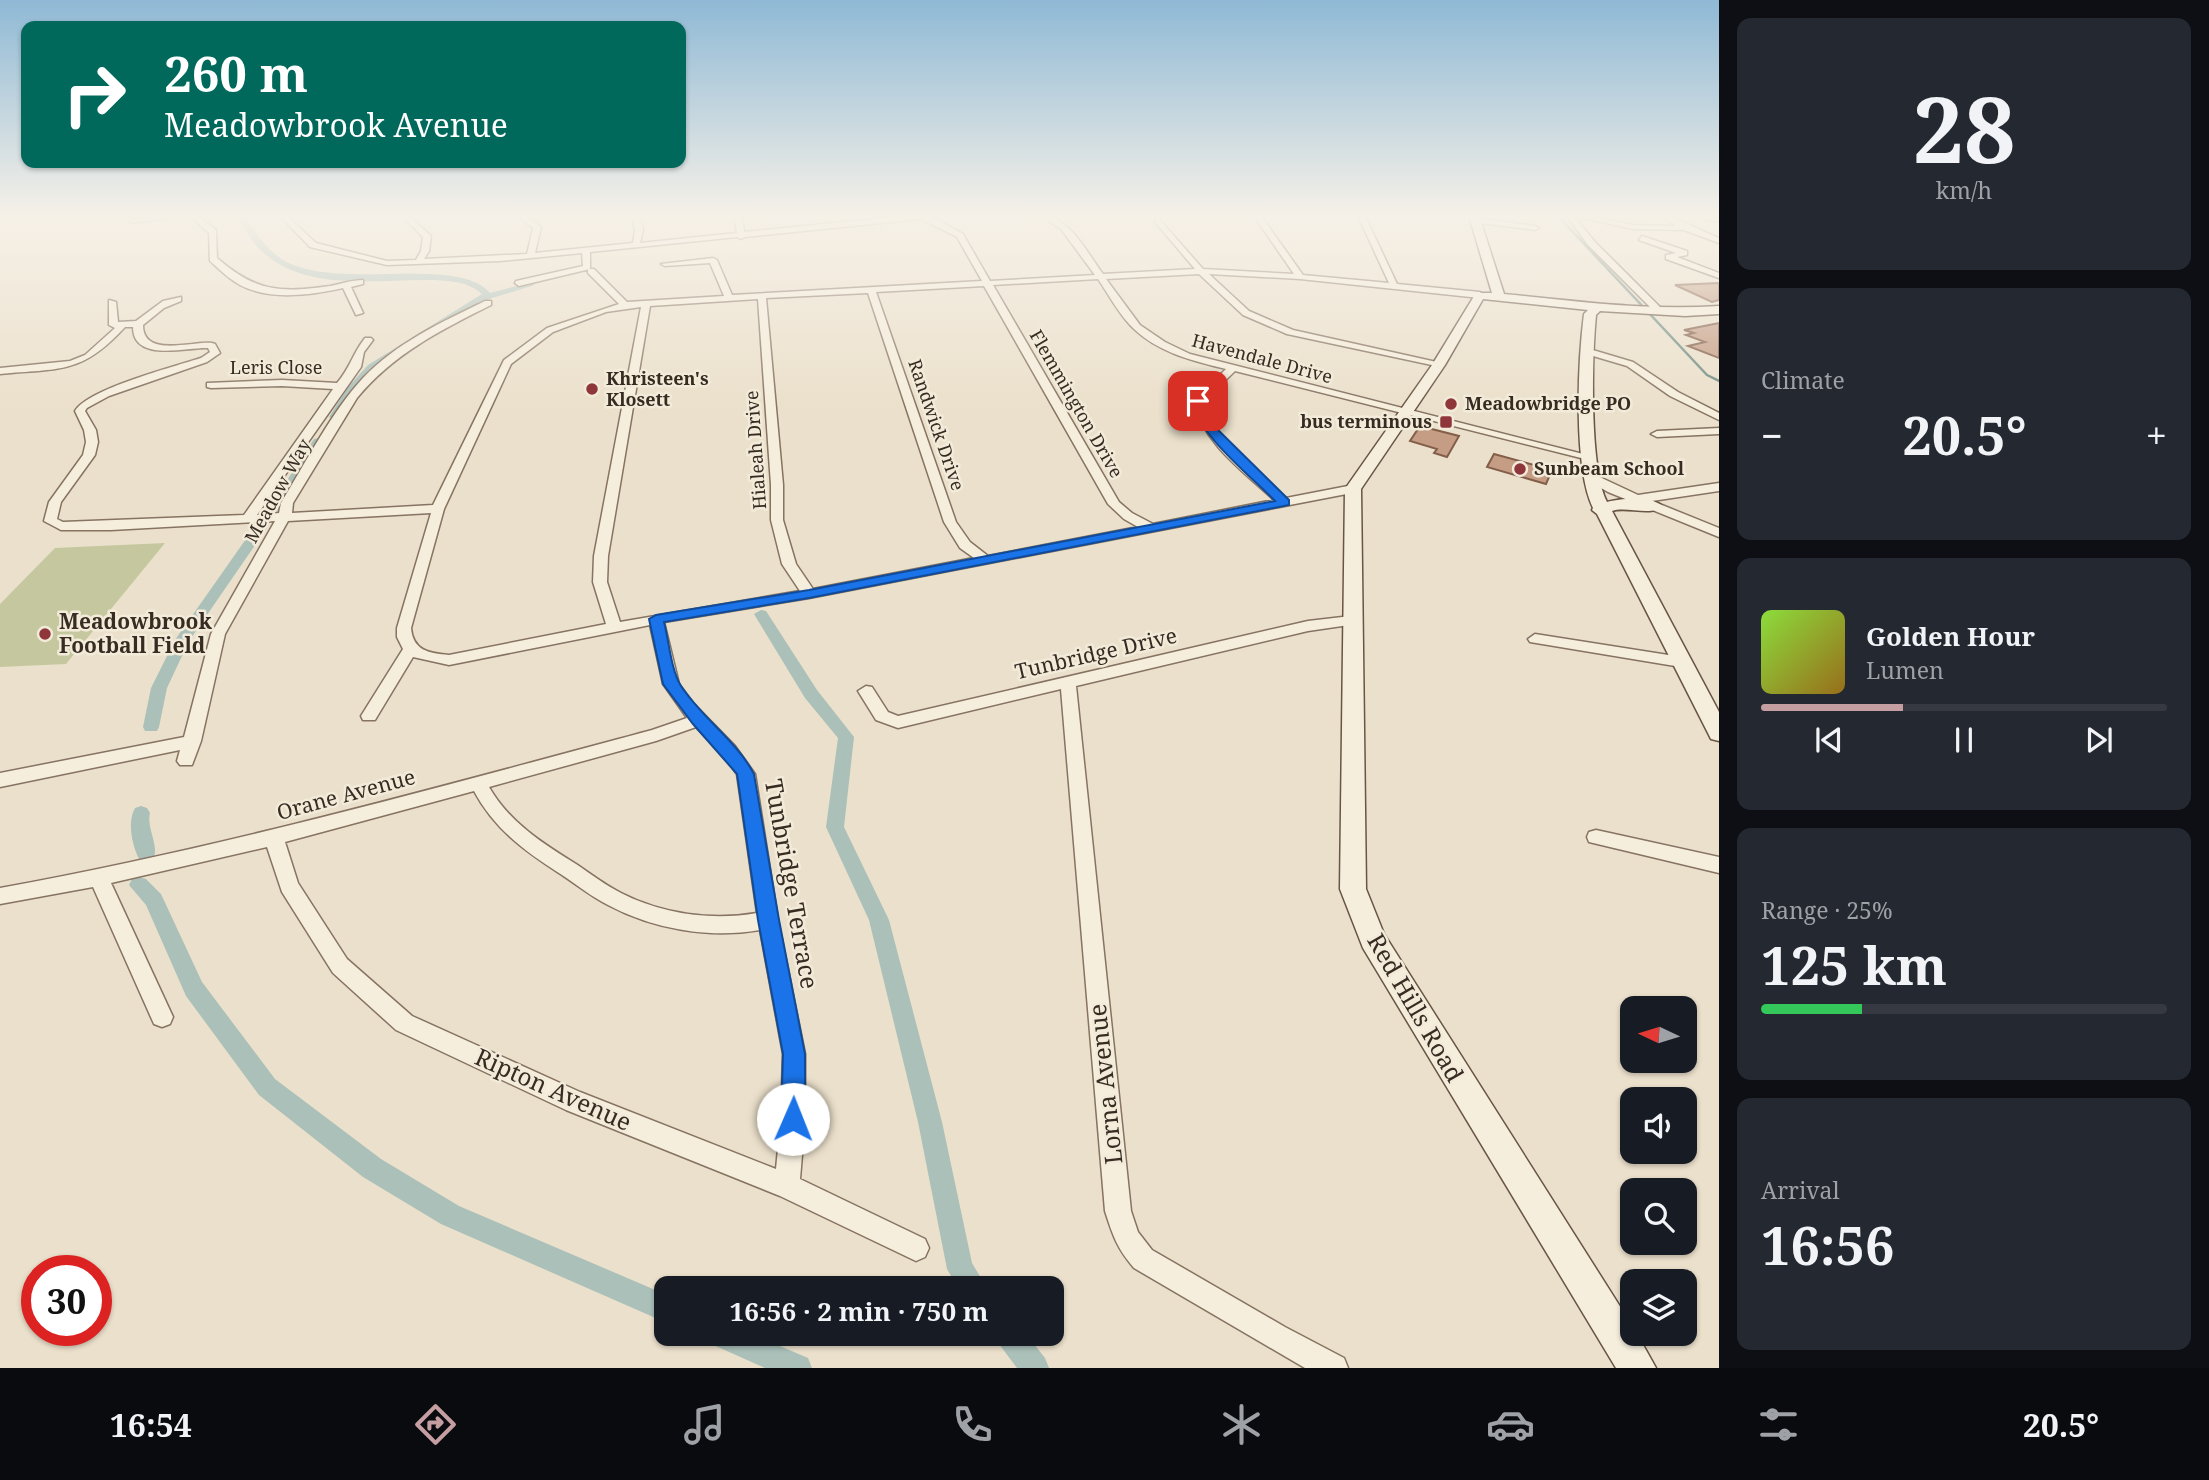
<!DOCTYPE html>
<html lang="en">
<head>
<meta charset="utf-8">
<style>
  body { margin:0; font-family:"Noto Serif",serif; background:#242831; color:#f1f3f6; height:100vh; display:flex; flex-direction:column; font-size:26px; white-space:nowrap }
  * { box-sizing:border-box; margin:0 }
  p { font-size:23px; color:#9ea1a6 }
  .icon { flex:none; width:38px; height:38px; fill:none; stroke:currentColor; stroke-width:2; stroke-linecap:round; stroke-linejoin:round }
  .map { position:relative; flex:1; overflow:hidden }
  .side { display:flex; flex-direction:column; gap:18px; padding:18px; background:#0d0f14; width:490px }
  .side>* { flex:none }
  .banner { position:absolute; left:21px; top:21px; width:665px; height:147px; border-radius:14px; box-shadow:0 2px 5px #0004; background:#00695c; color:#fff; overflow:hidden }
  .needle { width:46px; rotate:274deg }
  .fabs { position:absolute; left:1620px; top:996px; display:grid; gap:14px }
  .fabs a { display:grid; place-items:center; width:77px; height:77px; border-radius:14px; background:#171b24; box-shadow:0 2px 5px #0004; font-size:35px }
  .speed { position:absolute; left:21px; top:1255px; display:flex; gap:14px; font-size:35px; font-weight:700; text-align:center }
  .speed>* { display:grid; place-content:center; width:91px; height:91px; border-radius:50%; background:#171b24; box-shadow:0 2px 5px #0004; line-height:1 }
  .speed .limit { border:10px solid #d22; background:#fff; color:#111 }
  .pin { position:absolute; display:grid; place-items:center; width:60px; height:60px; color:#fff; margin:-30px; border-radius:14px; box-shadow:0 4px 10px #0006 }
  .me { position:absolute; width:77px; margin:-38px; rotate:1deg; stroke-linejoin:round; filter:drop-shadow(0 0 5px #0008) }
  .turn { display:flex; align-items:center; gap:24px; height:147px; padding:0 28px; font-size:32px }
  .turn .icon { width:91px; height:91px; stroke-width:2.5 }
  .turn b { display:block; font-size:49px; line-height:60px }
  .big { font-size:52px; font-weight:700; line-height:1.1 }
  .side .card { flex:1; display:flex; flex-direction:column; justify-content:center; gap:10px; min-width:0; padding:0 24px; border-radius:14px; background:#242831 }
  .side .dial { align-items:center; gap:0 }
  .dial b { font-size:91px; line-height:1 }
  .song { display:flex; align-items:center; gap:21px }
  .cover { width:84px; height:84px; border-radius:10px; background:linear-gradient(135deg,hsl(90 70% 55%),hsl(40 70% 35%)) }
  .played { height:7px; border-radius:4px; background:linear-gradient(90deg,#c59ea1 35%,#363941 35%) }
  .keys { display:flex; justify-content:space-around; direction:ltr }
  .heat { display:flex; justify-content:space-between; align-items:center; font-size:38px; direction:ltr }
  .charge { height:10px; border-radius:5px; background:linear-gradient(90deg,#34c759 25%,#363941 0) }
  .trip { position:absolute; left:654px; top:1276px; width:410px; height:70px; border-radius:14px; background:#171b24; box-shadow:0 2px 5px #0004; font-weight:700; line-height:70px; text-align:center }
  .tab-bar { display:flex; height:112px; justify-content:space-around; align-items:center; background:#090b0e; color:#9ea1a6 }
  .tab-bar .icon { width:49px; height:49px }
  .tab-bar .current { color:#c59ea1 }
  .tab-bar b { font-size:32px; color:#f1f3f6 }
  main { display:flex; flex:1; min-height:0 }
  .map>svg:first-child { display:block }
  .green { fill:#c5c89f }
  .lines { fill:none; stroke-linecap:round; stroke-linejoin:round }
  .stream { stroke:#728e86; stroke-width:2.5 }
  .canal { fill:#abc0b9; fill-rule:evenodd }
  .building { fill:#c59d85; stroke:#835e49; stroke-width:2 }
  .street-casing { stroke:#867361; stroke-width:3 }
  .secondary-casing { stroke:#685543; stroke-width:3 }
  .street { fill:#f6eedd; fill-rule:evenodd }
  .secondary { fill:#f6eedd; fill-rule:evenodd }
  .route { fill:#1a73e8; stroke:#114b97; stroke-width:2 }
  .poi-dot { fill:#8f363a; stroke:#f3ebda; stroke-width:2.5 }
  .labels { text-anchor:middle; stroke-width:5; stroke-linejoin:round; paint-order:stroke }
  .far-street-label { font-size:18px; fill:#382c22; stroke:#f3ebda }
  .far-poi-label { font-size:18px; font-weight:bold; fill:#382c22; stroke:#f3ebda; text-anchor:start }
  .poi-label { font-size:21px; font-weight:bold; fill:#382c22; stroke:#f3ebda; text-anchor:start }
  .street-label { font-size:21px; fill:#382c22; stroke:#f3ebda }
  .near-street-label { font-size:24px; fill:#382c22; stroke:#f3ebda }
</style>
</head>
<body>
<main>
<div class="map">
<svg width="1719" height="1368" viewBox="0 0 1719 1368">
  <rect width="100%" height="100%" fill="#ebe0cb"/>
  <path class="green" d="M 165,543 L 66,664 L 0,667 L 0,604 L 55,548 Z"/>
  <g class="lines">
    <path class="stream" d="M 1558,216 L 1707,375 L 1719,381"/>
    <path class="canal" d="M 237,216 L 244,216 C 255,232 266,249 283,260 C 337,292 457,254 490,293 L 531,282 L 535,285 L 489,299 L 403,349 L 376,369 L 357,390 L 338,419 L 334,420 L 329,417 L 349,386 L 368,365 L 482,294 C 468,281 449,281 431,280 C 374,279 296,294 254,243 C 248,235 242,225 237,216 Z
      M 318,438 L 324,441 L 279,511 L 273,515 L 269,514 L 267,511 L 314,439 Z
      M 263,521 L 269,525 L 189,641 L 167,688 L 159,727 L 157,731 L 145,731 L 143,727 L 151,688 L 175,640 L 258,522 Z
      M 761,610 L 766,611 L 817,690 L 854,737 L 844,827 L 889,920 L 942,1122 L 972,1263 L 987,1288 L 958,1288 L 947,1269 L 918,1122 L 869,920 L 826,827 L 838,738 L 805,698 L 754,614 Z
      M 141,806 L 147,808 L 150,813 C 146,828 160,846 153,859 L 146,862 L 139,859 C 132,845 127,822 135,808 Z
      M 139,877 L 146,879 L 161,894 L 202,982 L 275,1079 L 381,1159 L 459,1206 L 667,1295 L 667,1323 L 441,1224 L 363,1177 L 259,1095 L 186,996 L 146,905 L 129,885 L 132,879 Z
      M 707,1334 L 752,1334 L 808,1358 L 812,1368 L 765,1368 L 711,1344 Z
      M 995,1334 L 1026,1334 L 1045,1358 L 1049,1368 L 1017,1368 L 999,1344 Z"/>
  </g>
  <path class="building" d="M 1719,283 L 1719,300 L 1712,302 L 1675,285 Z
    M 1719,323 L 1719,358 L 1688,346 L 1705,342 L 1686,335 L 1694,333 L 1684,330 Z
    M 1420,426 L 1459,436 L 1447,457 L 1434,453 L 1437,449 L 1410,441 Z
    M 1494,454 L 1552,470 L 1546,484 L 1487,467 Z"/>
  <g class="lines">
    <defs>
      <path id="street" d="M 121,216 L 133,219 L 183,216 L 132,223 Z
        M 190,216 L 198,216 L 216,230 L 217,258 C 256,292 280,293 330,286 C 341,284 352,280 363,280 L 363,284 L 351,287 L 363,313 L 356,315 L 343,288 C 311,295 270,301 240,285 C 229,279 219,269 210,261 L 209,233 Z
        M 280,216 L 287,216 L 316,243 L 387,261 L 416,260 L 421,251 L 423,237 L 402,216 L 409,216 L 431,236 L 429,251 L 424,259 L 527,254 L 533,228 L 518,216 L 526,216 L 541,227 L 535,253 L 633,243 L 635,230 L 632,216 L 640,216 L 643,230 L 640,243 L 737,233 L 734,216 L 742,216 L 744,232 L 904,216 L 930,216 L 963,234 L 990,281 L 1095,275 L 1061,229 L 1041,216 C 1070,216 1087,253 1103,274 L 1195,269 L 1155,222 L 1158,218 L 1203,269 L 1294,274 L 1254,216 L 1261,216 L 1303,275 L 1389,283 L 1358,216 L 1365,216 L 1397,284 L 1480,292 L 1484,295 L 1480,298 L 1300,279 L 1209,274 L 1249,311 L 1293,330 L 1441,363 L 1441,367 L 1287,334 L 1243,315 L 1199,274 L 1106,279 L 1140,325 L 1165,342 L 1190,354 L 1595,457 L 1589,460 L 1235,371 L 1203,402 C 1214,443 1256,471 1286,498 L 1353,485 L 1357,486 L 1357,492 L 809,598 L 664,622 L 679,684 L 693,703 L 735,746 L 755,774 L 778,920 L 805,1054 L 805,1119 L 800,1179 L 925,1239 L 929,1248 L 925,1257 L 916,1261 L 780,1196 L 566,1110 L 396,1030 L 333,973 L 282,892 L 267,847 L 111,883 L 173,1017 L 170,1024 L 162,1027 L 154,1024 L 93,887 L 0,904 L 0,888 C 221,848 436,788 652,730 L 687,718 L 663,684 L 650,625 L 449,665 L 413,657 L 375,720 L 363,720 L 361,716 L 403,649 L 397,637 L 397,628 L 431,513 L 288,521 L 225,634 L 201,741 L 192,765 L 180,765 L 177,761 L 180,750 L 0,787 L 0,773 L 184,737 L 211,634 L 275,521 L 111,530 L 61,530 L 44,521 L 49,502 L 83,455 L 86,442 L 84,430 L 75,411 C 88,389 173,367 201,358 L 210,352 L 208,348 C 187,347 133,363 133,327 L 125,327 C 81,375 60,368 0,374 L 0,368 L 70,361 L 85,355 L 115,328 L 109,325 L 109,300 L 116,302 L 118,322 L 136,321 L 163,301 L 181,297 L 181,301 L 164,308 L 143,325 C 143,358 191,341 212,343 L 215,344 L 220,353 L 207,362 L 109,396 L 87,408 L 85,411 L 96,430 L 98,442 L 95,455 L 61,502 L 57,519 L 63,522 L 244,515 L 333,389 L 282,386 L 211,388 L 207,387 L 207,383 L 282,380 L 337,383 C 350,368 353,353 365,338 L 371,338 L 373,340 L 364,352 L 361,367 L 257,515 L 279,513 L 281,503 C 305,464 332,411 363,378 C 396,343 442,322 485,301 L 491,301 L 491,305 C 441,330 393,354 357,398 L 293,503 L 292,513 L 433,505 L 504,360 L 547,328 L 619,304 L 588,273 L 588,269 L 594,269 L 627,302 L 724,296 L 710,263 L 665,266 L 661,264 L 713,258 L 717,260 L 732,295 L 982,281 L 957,237 L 921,219 L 745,237 L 741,239 L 737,237 L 590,252 L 590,269 L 519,286 L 515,283 L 516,281 L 583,266 L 582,253 L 500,261 L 387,265 L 310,247 ZM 1098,279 C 1109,295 1120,316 1134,329 C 1159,353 1194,361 1226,369 L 1193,401 C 1203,443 1244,472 1274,500 L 1153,524 L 1132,513 L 1119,502 L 993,285 ZM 984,286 L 1108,504 L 1124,519 L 1138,527 L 988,556 L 970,542 L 956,522 L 876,292 ZM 868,293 L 944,522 L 960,548 L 974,558 L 813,589 L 796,564 L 783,520 L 783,485 L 766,298 ZM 758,299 L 771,485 L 771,520 L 782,564 L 800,591 L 620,622 L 607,582 L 608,556 L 650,306 ZM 641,307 L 594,556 L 593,582 L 606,624 L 449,655 C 429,653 413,651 411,628 L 444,509 L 511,364 L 553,332 L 606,312 ZM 696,727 L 723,755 L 737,774 L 757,913 C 712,921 662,914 621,893 C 605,885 591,874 576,864 C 542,843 509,822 489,787 L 656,741 ZM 474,791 C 495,830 526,852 562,875 C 577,885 592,897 608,905 C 653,929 709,939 760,930 L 783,1054 L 781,1119 L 776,1169 L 580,1092 L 412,1016 L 347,959 L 298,883 L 285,842 Z
        M 1567,216 L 1574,216 L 1594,241 L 1662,309 L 1662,313 L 1656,313 L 1588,245 Z
        M 1575,216 L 1589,216 L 1633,225 L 1676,226 L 1663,216 C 1675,216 1705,233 1719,238 L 1719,243 L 1684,230 L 1633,229 Z
        M 1701,216 L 1719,218 L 1719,222 L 1701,218 Z
        M 1476,218 L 1535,226 L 1539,228 L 1535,230 L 1473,222 Z
        M 1642,236 L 1687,251 L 1687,255 L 1677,257 L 1719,273 L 1719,278 L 1666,259 L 1666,255 L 1676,253 L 1639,240 Z
        M 1586,348 L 1633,362 L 1678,392 L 1719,413 L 1719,420 L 1670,396 L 1627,366 L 1583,353 L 1583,349 Z
        M 1719,428 L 1719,434 L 1657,437 L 1651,434 L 1657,431 Z
        M 1591,473 L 1638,495 L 1719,483 L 1719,491 L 1652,501 L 1719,528 L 1719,537 L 1608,492 L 1587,480 L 1587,474 Z
        M 1351,616 L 1356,618 L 1358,621 L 1356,624 L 1308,631 L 1076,686 L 1131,1211 L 1138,1232 L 1152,1250 L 1285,1327 L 1344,1358 L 1348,1368 L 1305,1368 L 1134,1268 C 1117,1248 1113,1236 1105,1211 L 1061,689 L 898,728 L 876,720 L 858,691 L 866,686 L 872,687 L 888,712 L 898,716 L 1308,621 Z
        M 1535,634 L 1681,657 L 1689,662 L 1681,667 L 1530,642 L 1528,639 Z
        M 1596,830 L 1719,857 L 1719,873 L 1589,842 L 1587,837 L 1589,832 Z"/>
      <path id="secondary" d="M 1469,216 L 1479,216 L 1504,294 C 1575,301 1647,311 1719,306 L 1719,314 L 1685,316 L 1600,311 L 1596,315 C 1592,356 1589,468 1607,502 C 1621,498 1652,496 1662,506 C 1651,517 1627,506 1612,511 L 1719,712 L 1719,741 L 1711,739 L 1708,733 L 1597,514 L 1592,510 L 1593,508 C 1573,467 1578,361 1584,314 L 1588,310 L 1483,299 L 1445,365 L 1361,489 L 1366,889 L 1384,934 L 1633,1327 L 1633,1334 L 1637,1334 L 1656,1368 L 1616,1368 L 1363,948 L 1340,889 L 1345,489 L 1432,365 L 1476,293 L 1492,293 Z"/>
    </defs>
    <use href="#street" class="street-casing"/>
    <use href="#secondary" class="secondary-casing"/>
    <use href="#street" class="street"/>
    <use href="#secondary" class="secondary"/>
  </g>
  <linearGradient id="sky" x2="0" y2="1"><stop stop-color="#8fb9d5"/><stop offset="0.53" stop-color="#f6f1e8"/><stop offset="1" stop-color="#f6f1e8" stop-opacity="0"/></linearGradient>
  <rect width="1719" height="408" fill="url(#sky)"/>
  <path class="route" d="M 1198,397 L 1204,401 L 1204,409 L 1212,424 L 1289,500 L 1289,505 L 809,598 L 664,622 C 669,641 671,670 681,686 C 702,718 736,740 754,774 L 779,920 L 805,1054 L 805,1119 L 801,1128 L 793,1131 L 784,1128 L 781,1119 L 783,1054 L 758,920 L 737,774 L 693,724 L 663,684 L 649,619 L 656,615 L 809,590 L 1275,501 C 1253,478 1194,431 1193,401 Z"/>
  <g class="poi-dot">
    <circle cx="592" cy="389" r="7"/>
    <circle cx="1451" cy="404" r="7"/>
    <rect x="1439" y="415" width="14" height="14" rx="3.5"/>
    <circle cx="1520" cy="469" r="7"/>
    <circle cx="45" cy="634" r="7"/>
  </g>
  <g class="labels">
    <g class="far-street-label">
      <text transform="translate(1262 359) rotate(15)" y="6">Havendale Drive</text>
      <text x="276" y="374">Leris Close</text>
      <text transform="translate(1076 404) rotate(60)" y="6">Flemmington Drive</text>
      <text transform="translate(936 425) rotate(71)" y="6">Randwick Drive</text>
      <text transform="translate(756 450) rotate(-94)" y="6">Hialeah Drive</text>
      <text transform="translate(278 491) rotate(-61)" y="6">Meadow Way</text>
    </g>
    <g class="far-poi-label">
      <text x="606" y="385">Khristeen's<tspan x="606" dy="21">Klosett</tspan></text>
      <text x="1465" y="410">Meadowbridge PO</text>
      <text x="1432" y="428" text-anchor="end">bus terminous</text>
      <text x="1534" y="475">Sunbeam School</text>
    </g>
    <g class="poi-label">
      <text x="59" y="629">Meadowbrook<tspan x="59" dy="24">Football Field</tspan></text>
    </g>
    <g class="street-label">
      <text transform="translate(1096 654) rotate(-13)" y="7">Tunbridge Drive</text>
      <text transform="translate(346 795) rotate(-15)" y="7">Orane Avenue</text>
    </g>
    <g class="near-street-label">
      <text transform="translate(791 884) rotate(80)" y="8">Tunbridge Terrace</text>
      <text transform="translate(1415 1008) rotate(60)" y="8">Red Hills Road</text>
      <text transform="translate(1106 1084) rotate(-96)" y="8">Lorna Avenue</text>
      <text transform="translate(553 1090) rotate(24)" y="8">Ripton Avenue</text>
    </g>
  </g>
</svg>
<div class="fabs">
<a><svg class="needle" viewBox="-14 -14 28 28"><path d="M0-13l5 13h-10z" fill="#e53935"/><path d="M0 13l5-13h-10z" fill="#9ea1a6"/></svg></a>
<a><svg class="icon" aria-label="sound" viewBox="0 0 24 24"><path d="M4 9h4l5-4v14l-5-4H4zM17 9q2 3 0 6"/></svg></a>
<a><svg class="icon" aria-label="search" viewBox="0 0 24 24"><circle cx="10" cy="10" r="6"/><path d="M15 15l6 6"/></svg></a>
<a><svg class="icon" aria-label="layers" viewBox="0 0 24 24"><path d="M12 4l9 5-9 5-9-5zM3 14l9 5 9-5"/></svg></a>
</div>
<div class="speed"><div class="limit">30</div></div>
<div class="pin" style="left:1198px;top:401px;background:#d93025"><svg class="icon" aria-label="arrive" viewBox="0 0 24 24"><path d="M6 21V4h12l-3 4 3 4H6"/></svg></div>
<svg class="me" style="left:793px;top:1119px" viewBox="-20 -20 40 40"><circle r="19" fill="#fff"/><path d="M0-13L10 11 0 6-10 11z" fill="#1a73e8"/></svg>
<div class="trip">16:56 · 2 min · 750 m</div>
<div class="banner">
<div class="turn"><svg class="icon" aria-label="right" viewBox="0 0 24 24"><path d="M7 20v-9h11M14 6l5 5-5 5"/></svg><div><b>260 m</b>Meadowbrook Avenue</div></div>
</div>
</div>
<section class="side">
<div class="card dial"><b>28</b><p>km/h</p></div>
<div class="card"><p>Climate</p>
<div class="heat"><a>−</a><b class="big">20.5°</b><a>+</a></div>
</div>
<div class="card">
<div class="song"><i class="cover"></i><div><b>Golden Hour</b><p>Lumen</p></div></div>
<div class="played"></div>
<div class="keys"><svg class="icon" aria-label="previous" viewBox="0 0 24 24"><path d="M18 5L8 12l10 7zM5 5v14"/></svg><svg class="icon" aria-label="pause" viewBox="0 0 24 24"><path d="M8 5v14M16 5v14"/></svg><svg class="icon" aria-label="next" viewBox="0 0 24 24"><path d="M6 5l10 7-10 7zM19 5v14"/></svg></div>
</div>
<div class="card"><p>Range · 25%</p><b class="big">125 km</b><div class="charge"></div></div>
<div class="card"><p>Arrival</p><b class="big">16:56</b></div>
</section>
</main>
<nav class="tab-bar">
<b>16:54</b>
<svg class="icon current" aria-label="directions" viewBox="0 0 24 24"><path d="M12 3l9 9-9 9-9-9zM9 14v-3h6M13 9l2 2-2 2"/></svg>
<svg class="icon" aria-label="music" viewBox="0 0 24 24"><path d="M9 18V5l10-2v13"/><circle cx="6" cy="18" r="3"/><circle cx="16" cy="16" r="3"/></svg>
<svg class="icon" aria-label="phone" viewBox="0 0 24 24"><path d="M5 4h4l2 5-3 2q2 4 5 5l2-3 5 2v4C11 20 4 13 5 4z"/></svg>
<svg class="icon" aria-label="climate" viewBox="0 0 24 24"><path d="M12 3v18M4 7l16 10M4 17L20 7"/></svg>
<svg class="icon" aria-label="car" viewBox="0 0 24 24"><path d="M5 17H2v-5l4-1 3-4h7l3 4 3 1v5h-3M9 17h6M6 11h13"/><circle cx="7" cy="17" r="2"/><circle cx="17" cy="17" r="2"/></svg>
<svg class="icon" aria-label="filters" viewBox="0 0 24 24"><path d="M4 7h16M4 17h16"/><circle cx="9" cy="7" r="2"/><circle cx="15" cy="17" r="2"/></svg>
<b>20.5°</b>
</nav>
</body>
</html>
